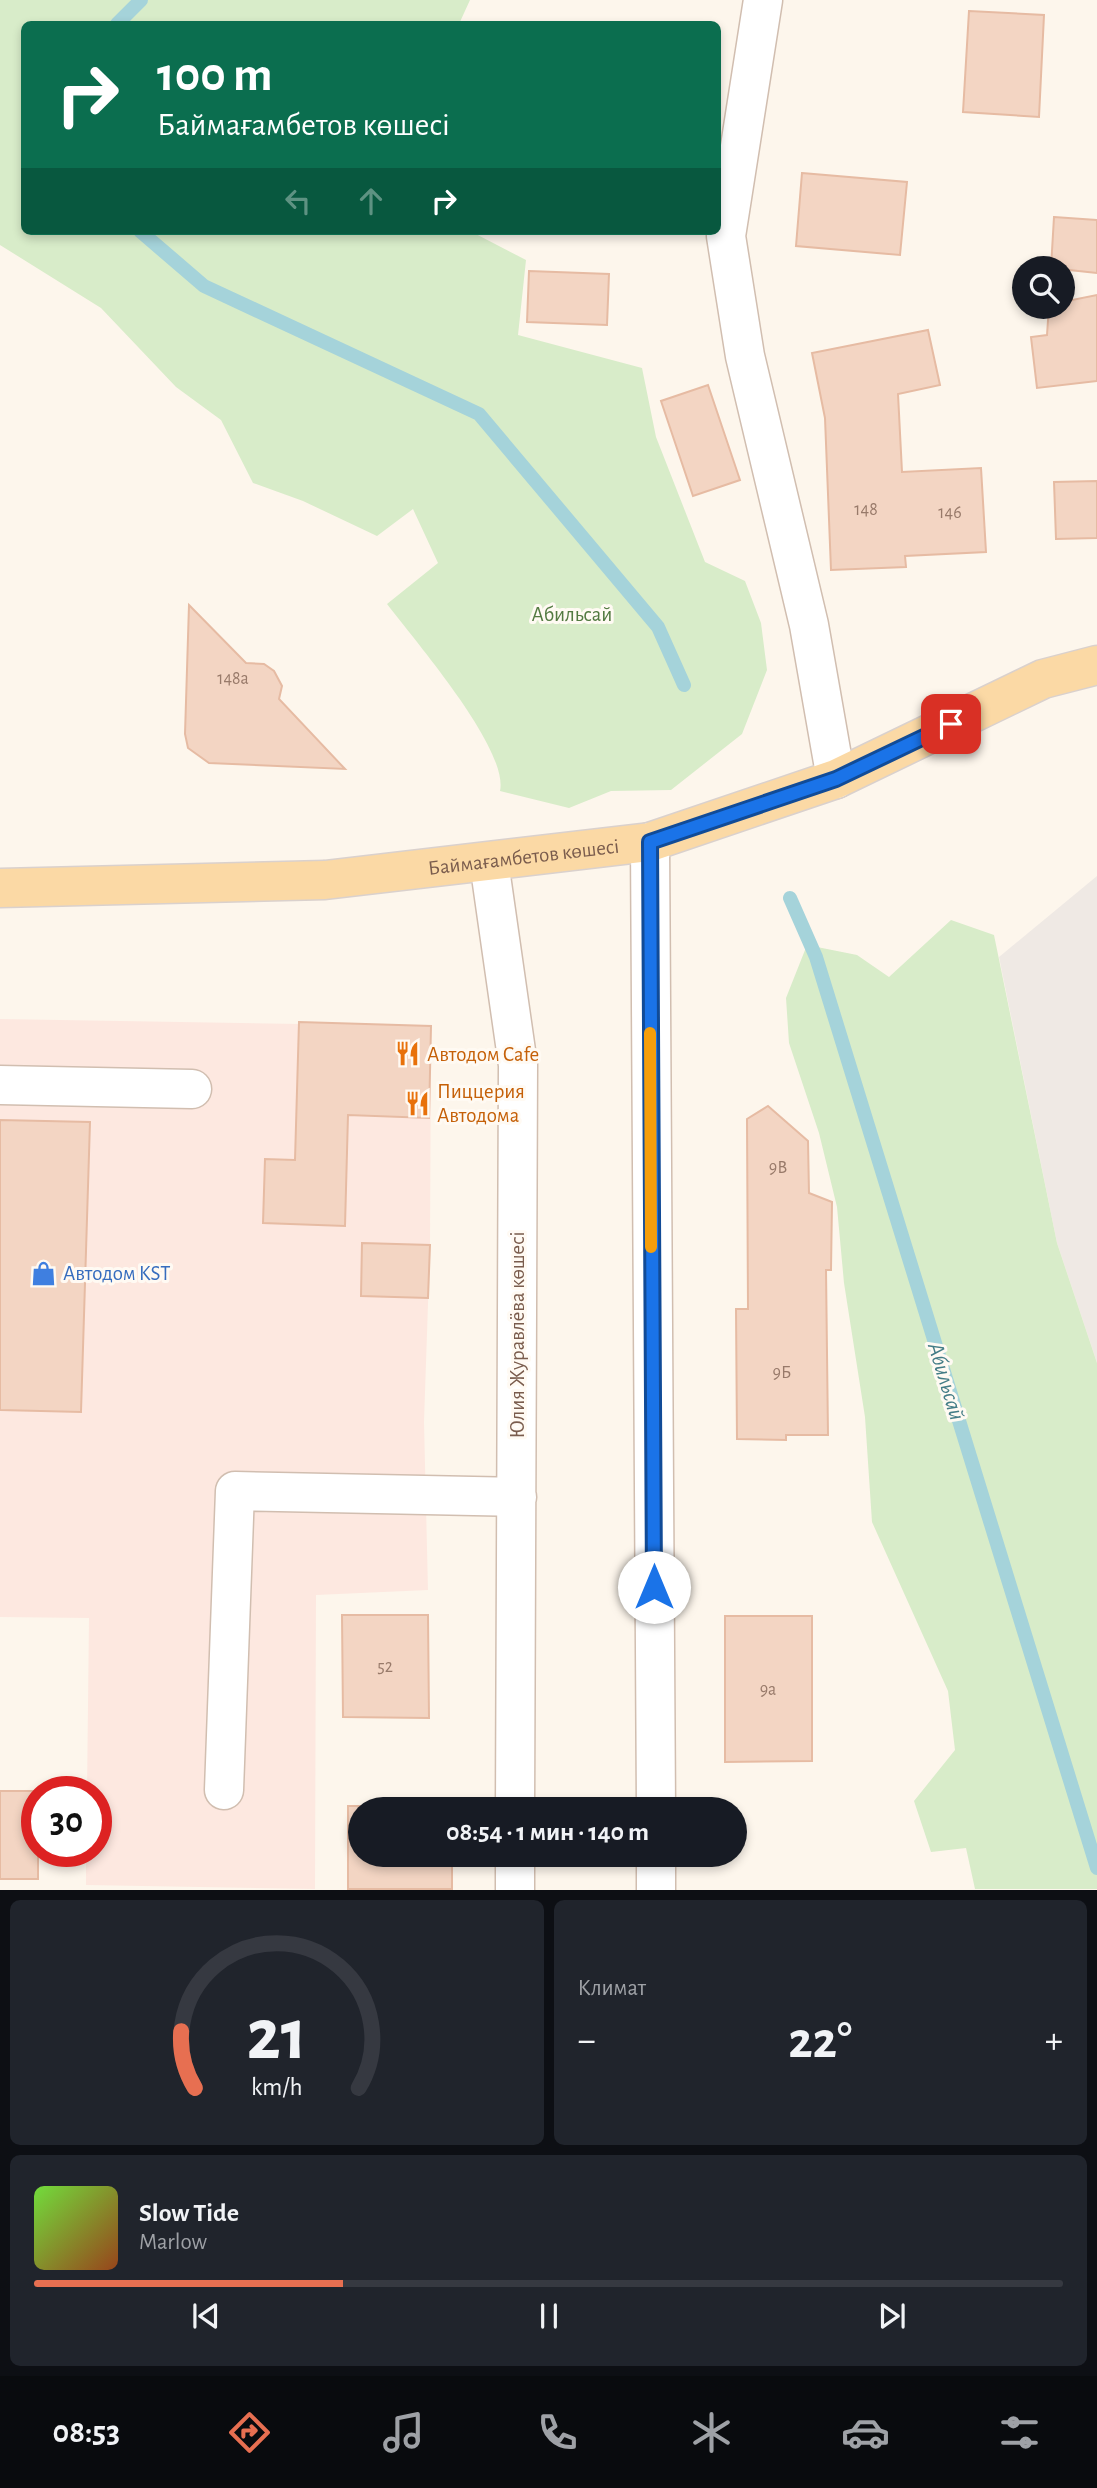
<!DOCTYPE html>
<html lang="ru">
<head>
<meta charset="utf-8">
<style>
  body { margin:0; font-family:"Alegreya Sans",sans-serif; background:#20242c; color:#f1f3f6; height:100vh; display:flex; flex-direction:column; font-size:26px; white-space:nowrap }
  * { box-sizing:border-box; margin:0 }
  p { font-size:23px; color:#9ea1a6 }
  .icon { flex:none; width:38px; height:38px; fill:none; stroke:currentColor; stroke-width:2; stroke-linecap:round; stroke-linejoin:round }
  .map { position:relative; height:1890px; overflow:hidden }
  .panel { display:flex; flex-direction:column; gap:10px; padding:10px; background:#0d0f14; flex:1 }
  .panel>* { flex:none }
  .banner { position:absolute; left:21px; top:21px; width:700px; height:214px; border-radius:10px; box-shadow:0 4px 10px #0003; background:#0b6e4f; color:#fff; overflow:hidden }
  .buttons { position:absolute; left:1012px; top:256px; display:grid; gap:14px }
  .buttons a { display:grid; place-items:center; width:63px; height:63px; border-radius:50%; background:#171b24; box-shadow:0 4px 10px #0003; font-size:35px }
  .speed { position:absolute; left:21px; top:1776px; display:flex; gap:14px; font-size:35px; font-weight:700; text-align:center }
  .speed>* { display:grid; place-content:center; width:91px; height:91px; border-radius:50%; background:#171b24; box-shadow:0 4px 10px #0003; line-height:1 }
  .speed .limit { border:10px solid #d22; background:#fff; color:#111 }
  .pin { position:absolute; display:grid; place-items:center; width:60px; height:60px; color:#fff; margin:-30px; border-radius:14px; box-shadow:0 4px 10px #0006 }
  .me { position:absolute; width:77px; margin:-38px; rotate:0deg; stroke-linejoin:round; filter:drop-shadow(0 0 5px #0008) }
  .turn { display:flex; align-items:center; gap:24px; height:147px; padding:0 21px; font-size:32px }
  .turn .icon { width:91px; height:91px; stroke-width:2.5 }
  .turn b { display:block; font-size:49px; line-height:60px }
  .lanes { display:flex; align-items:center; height:66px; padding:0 21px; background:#0003; justify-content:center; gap:35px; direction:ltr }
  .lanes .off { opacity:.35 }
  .big { font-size:52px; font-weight:600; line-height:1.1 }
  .panel .widget { flex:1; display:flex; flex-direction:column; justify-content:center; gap:10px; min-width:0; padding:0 24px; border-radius:10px; background:#20242c }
  .panel .dial { align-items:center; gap:0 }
  .dial svg { height:182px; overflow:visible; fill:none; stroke:#363941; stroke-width:7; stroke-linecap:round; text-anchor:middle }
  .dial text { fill:#f1f3f6; stroke:none }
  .song { display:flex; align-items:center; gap:21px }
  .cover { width:84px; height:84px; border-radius:10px; background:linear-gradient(135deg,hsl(100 70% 55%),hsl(20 70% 35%)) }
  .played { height:7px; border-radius:4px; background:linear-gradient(90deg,#e76f51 30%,#363941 30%) }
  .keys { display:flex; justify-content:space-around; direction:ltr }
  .heat { display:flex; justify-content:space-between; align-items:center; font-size:38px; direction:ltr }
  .panel .tiles { flex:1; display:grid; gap:10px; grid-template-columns:1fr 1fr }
  .widget:last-child { grid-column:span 2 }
  .trip { position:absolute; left:348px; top:1797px; width:399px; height:70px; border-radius:35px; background:#171b24; box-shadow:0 4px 10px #0003; font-weight:600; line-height:70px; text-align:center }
  .menu { display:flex; height:112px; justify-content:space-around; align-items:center; background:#090b0e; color:#9ea1a6 }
  .menu .icon { width:49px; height:49px }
  .menu .active { color:#e76f51 }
  .menu b { font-size:32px; color:#f1f3f6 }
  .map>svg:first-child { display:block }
  .commercial { fill:#fde8e0 }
  .industrial { fill:#efe9e4 }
  .green { fill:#d8ecc9 }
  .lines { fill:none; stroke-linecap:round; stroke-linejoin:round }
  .stream { stroke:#a5d3da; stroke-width:14 }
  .building { fill:#f3d5c3; stroke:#e6bba3; stroke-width:2 }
  .minor-casing { stroke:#d1beb0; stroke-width:41 }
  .major-casing { stroke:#dad1cd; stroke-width:41 }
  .minor { stroke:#fff; stroke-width:38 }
  .major { stroke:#fbd9a5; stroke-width:38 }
  .route-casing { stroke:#114b97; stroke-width:18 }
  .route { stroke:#1a73e8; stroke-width:12 }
  .slow { stroke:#f59e0b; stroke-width:12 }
  .labels { text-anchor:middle; stroke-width:6; stroke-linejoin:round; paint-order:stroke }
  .number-label { font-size:18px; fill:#987a6a }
  .park-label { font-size:21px; fill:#537a41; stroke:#fffaf3 }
  .street-label { font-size:21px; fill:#7a5c4d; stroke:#fffaf3 }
  .food-label { font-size:21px; fill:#c56008; stroke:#fffaf3; text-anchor:start }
  .shop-label { font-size:21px; fill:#366cbe; stroke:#fffaf3; text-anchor:start }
  .water-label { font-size:23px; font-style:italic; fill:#437c86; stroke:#fffaf3 }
</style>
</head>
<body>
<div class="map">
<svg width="1097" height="1890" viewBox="0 0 1097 1890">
  <rect width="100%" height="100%" fill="#fdf6ec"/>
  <path class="commercial" d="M 0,1019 L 431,1026 L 430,1245 L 424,1422 L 428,1590 L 316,1595 L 315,1889 L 86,1885 L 86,1852 L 96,1852 L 96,1792 L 87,1792 L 89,1618 L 0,1617 Z"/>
  <path class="industrial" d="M 1097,876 L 1097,1363 L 1057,1243 L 999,957 Z"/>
  <path class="green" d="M 0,0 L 470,0 L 459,24 L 24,24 L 24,231 L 470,231 L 526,260 L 518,335 L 642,368 L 656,437 L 705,562 L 745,581 L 761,623 L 767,670 L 742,734 L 671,790 L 611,791 L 569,808 L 500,791 C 509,749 415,641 387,604 L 438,563 L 413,509 L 377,536 L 303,501 L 253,483 L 221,420 L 176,387 L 101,308 L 0,245 Z
    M 951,920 L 994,935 L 1057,1243 L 1097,1363 L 1097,1889 L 975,1889 L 966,1848 L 931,1852 L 914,1801 L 955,1750 L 948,1691 L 872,1522 L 865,1417 L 844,1283 L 837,1207 L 819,1133 L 789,1043 L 786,998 L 807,945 L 857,955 L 889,977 Z"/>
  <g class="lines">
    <path class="stream" d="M 117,24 L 141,0
      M 140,231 L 204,286 L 479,414 L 658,627 L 684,685
      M 790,898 L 816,957 L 1097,1868"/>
  </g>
  <path class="building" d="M 969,11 L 1044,15 L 1039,117 L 963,112 Z
    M 802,173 L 907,182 L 900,255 L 796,246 Z
    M 1054,217 L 1097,220 L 1097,273 L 1051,268 Z
    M 529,271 L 609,274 L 607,325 L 527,322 Z
    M 1097,295 L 1097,381 L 1037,388 L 1031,337 L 1047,335 L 1049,306 L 1062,306 L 1062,302 Z
    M 928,330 L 940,385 L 898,394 L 902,472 L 981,468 L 986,552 L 905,556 L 906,567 L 831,570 L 825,418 L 812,353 Z
    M 708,385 L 740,480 L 693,496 L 661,401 Z
    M 1097,481 L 1097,538 L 1056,539 L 1054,482 Z
    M 189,605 L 246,663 L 264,664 L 274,671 L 282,686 L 279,699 L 345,769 L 209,763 L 188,748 L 185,734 Z
    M 299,1022 L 431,1026 L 429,1118 L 348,1115 L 345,1226 L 263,1223 L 265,1159 L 295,1160 Z
    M 768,1106 L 808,1141 L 809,1193 L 832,1202 L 831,1270 L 826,1270 L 828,1435 L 786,1435 L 786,1440 L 737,1439 L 736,1309 L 748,1309 L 747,1119 Z
    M 0,1120 L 90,1122 L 81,1412 L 0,1410 Z
    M 362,1243 L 430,1245 L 428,1298 L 361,1296 Z
    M 342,1615 L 428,1615 L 429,1718 L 343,1717 Z
    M 725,1616 L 812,1616 L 812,1761 L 725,1762 Z
    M 0,1791 L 38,1791 L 38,1879 L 0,1879 Z
    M 348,1806 L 452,1806 L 452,1810 L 360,1810 L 360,1855 L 452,1855 L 452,1889 L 348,1889 Z"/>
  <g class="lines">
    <defs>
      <path id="minor" d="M 763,0 L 726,236 L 745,356 L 809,625 L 836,779
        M 650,842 L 656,1810
        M 489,862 L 518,1065 L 515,1810
        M 0,1085 L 192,1089
        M 224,1790 L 235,1491 L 517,1497
        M 656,1855 L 656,1890
        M 515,1890 L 515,1855"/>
      <g id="major">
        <path id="s1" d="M 0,888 L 325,880 L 650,842 L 836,779 L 1043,679 L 1097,665"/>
      </g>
    </defs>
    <use href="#minor" class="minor-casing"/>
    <use href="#major" class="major-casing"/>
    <use href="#minor" class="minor"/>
    <use href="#major" class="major"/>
  </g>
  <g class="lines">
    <defs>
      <path id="route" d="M 654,1587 L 650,842 L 836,779 L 951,724"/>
    </defs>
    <use href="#route" class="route-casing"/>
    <use href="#route" class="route"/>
    <path class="slow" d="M 650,1033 L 651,1247"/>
  </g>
  <defs>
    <symbol id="restaurant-bare" viewBox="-9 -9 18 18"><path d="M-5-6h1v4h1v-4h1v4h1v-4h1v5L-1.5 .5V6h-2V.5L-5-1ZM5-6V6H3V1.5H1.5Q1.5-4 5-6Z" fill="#e8710a" stroke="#fffaf3" stroke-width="2.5" paint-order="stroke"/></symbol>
    <symbol id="shop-bare" viewBox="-9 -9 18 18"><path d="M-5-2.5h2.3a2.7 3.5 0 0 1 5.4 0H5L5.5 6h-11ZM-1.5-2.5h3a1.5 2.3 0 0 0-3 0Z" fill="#3f7fe0" stroke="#fffaf3" stroke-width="2.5" paint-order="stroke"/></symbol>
  </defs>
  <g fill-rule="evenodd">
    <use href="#restaurant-bare" x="390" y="1036" width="35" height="35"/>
    <use href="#restaurant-bare" x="400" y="1086" width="35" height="35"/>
    <use href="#shop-bare" x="26" y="1256" width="35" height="35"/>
  </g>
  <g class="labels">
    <g class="number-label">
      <text x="866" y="515">148</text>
      <text x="950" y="518">146</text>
      <text x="233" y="684">148а</text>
      <text x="778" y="1173">9В</text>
      <text x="782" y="1378">9Б</text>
      <text x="385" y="1672">52</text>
      <text x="768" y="1695">9а</text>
    </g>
    <g class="park-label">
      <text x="572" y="621">Абильсай</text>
    </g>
    <g class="street-label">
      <text dy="7" stroke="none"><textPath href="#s1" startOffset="525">Баймағамбетов көшесі</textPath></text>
      <text transform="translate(517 1335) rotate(-90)" y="7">Юлия Журавлёва көшесі</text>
    </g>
    <g class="food-label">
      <text x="427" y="1061">Автодом Cafe</text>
      <text x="437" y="1098">Пиццерия<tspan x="437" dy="24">Автодома</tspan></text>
    </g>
    <g class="shop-label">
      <text x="63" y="1280">Автодом KST</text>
    </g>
    <g class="water-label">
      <text transform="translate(947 1381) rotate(73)" y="8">Абильсай</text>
    </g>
  </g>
</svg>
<div class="buttons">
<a><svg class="icon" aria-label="search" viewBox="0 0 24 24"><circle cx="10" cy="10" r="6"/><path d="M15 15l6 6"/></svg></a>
</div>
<div class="speed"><div class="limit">30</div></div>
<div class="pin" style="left:951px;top:724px;background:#d93025"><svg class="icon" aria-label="arrive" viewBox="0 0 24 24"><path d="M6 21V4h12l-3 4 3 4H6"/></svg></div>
<svg class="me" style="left:654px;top:1587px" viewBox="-20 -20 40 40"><circle r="19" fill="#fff"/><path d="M0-13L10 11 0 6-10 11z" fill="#1a73e8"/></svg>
<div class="trip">08:54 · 1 мин · 140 m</div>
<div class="banner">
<div class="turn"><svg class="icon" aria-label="right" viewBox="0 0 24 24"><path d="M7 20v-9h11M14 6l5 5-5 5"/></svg><div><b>100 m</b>Баймағамбетов көшесі</div></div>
<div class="lanes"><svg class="icon off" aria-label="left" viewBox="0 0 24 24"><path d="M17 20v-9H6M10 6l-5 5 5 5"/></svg><svg class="icon off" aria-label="ahead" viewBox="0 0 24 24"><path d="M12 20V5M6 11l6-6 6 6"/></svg><svg class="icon" aria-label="right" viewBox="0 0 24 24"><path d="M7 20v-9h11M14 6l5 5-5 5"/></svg></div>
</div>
</div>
<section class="panel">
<div class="tiles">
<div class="widget dial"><svg viewBox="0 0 100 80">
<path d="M14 69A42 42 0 1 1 86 69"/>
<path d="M14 69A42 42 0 0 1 8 44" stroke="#e76f51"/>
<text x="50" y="56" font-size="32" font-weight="700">21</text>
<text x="50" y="72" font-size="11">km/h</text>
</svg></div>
<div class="widget"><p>Климат</p>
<div class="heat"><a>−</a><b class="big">22°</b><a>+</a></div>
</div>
<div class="widget">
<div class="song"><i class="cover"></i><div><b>Slow Tide</b><p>Marlow</p></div></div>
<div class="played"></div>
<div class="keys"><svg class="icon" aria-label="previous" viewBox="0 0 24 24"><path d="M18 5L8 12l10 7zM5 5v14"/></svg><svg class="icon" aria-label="pause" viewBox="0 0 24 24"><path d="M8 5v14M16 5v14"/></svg><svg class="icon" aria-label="next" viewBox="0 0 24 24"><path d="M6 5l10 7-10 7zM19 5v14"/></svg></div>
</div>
</div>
</section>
<nav class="menu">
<b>08:53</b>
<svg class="icon active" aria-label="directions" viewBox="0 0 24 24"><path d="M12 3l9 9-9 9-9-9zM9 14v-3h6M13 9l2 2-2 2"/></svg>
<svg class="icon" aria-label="music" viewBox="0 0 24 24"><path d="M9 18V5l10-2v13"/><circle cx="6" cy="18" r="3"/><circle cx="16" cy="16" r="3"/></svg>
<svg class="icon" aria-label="phone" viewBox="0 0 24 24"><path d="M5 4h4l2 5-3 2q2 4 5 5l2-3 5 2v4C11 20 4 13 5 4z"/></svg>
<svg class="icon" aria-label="climate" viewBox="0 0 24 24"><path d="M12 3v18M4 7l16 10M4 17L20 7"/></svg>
<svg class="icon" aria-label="car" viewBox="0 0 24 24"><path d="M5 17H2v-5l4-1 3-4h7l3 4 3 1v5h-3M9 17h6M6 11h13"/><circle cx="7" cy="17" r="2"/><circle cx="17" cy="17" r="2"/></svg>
<svg class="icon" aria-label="filters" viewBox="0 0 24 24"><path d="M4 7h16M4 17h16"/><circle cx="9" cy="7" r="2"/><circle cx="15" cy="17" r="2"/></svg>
</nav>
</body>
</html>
